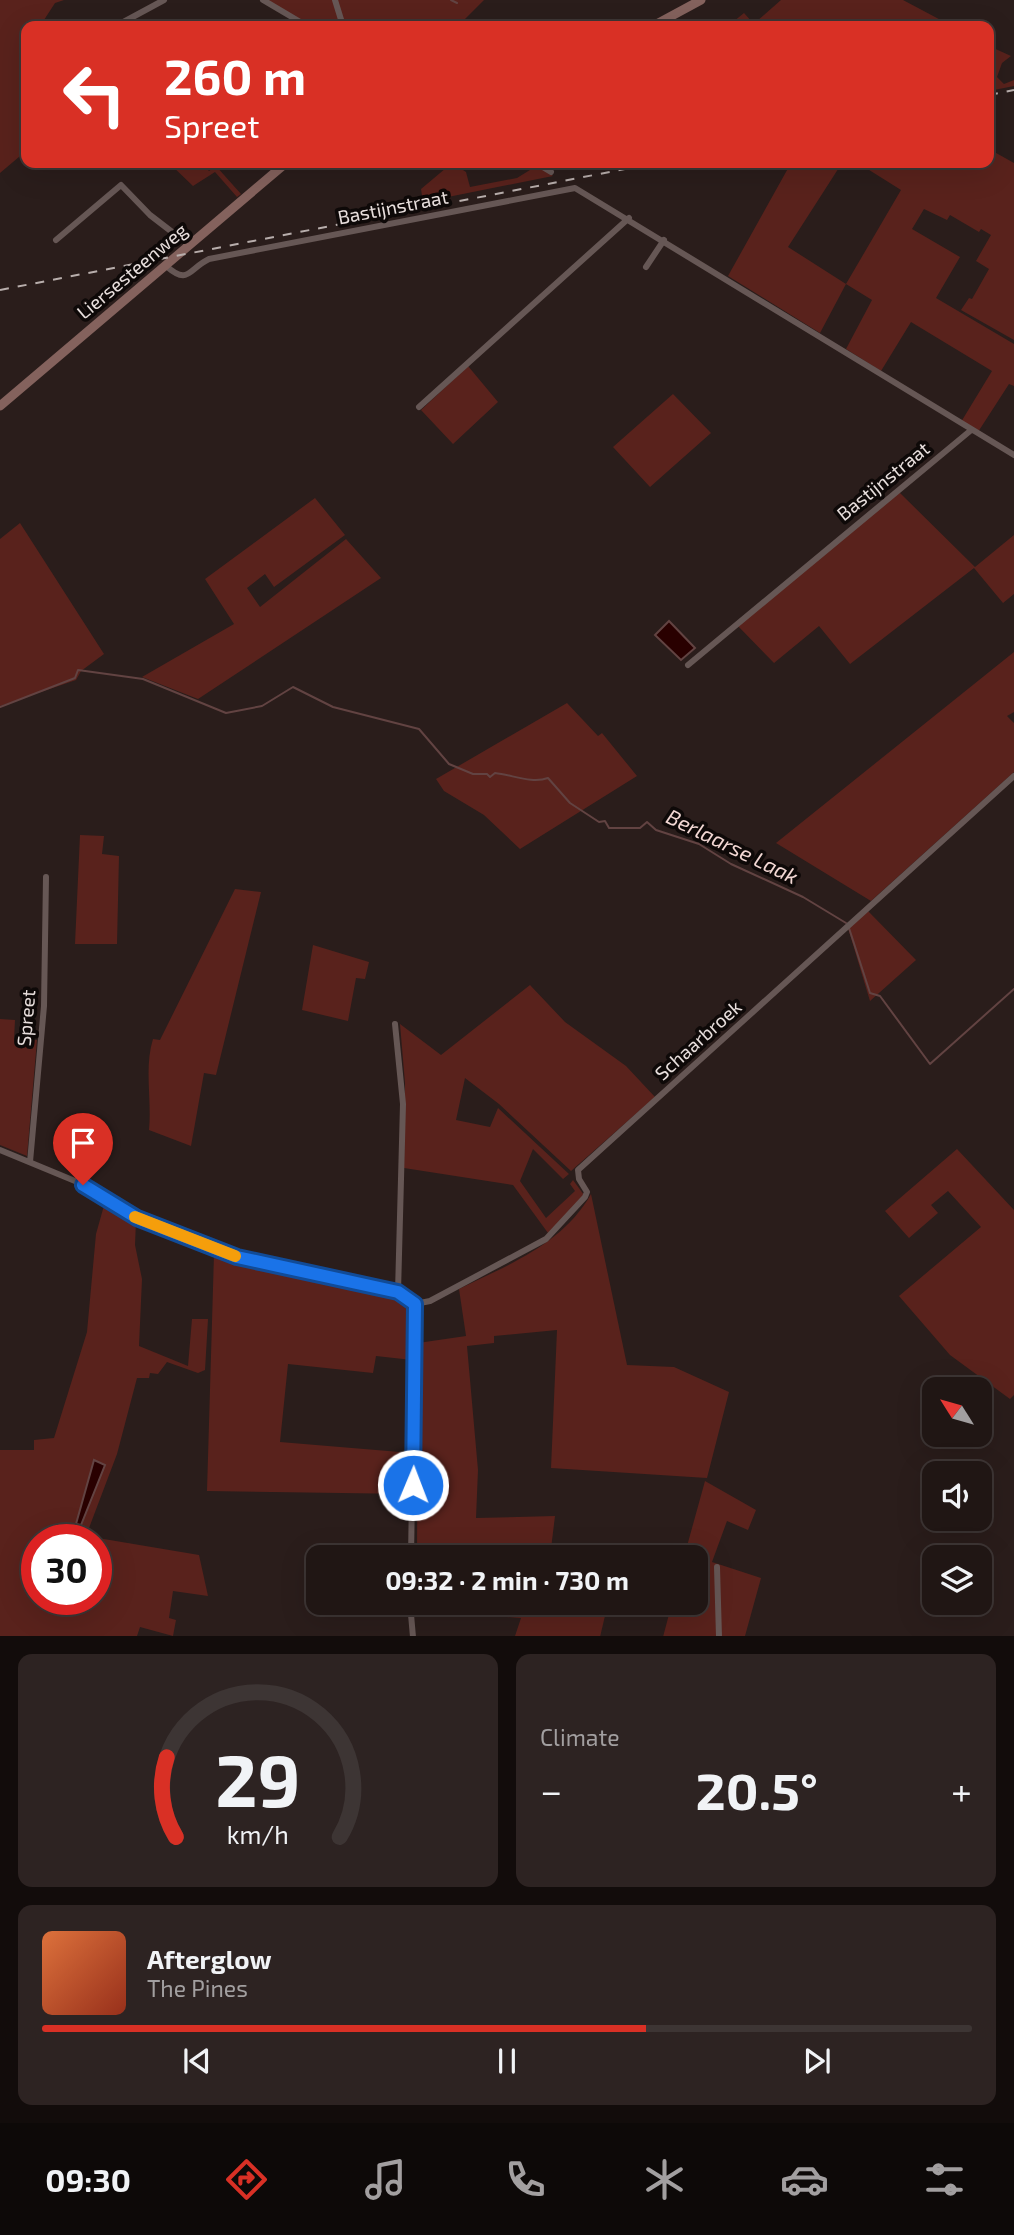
<!DOCTYPE html>
<html lang="en">
<head>
<meta charset="utf-8">
<style>
  body { margin:0; font-family:"Exo 2",sans-serif; background:#2d2322; color:#f1f3f6; height:100vh; display:flex; flex-direction:column; font-size:26px; white-space:nowrap }
  * { box-sizing:border-box; margin:0 }
  p { font-size:23px; color:#a29fa0 }
  .icon { flex:none; width:38px; height:38px; fill:none; stroke:currentColor; stroke-width:2; stroke-linecap:round; stroke-linejoin:round }
  .map { position:relative; height:1636px; overflow:hidden }
  .side { display:flex; flex-direction:column; gap:18px; padding:18px; background:#120c0b; flex:1 }
  .side>* { flex:none }
  .banner { position:absolute; left:21px; top:21px; width:973px; height:147px; border-radius:14px; box-shadow:0 7px 28px #0002,0 0 0 2px #3d3534; background:#d93025; color:#fff; overflow:hidden }
  .needle { width:46px; rotate:307deg }
  .buttons { position:absolute; left:922px; top:1377px; display:grid; gap:14px }
  .buttons a { display:grid; place-items:center; width:70px; height:70px; border-radius:14px; background:#201614; box-shadow:0 7px 28px #0002,0 0 0 2px #3d3534; font-size:35px }
  .speed { position:absolute; left:21px; top:1524px; display:flex; gap:14px; font-size:35px; font-weight:700; text-align:center }
  .speed>* { display:grid; place-content:center; width:91px; height:91px; border-radius:50%; background:#201614; box-shadow:0 7px 28px #0002,0 0 0 2px #3d3534; line-height:1 }
  .speed .limit { border:10px solid #d22; background:#fff; color:#111 }
  .pin { position:absolute; display:grid; place-items:center; width:60px; height:60px; color:#fff; margin:-72px -30px; border-radius:50% 50% 50% 0; rotate:-45deg; box-shadow:0 0 7px #0007 }
  .pin .icon { rotate:45deg }
  .me { position:absolute; width:77px; margin:-38px; rotate:1deg; stroke-linejoin:round; filter:drop-shadow(0 0 5px #0008) }
  .turn { display:flex; align-items:center; gap:24px; height:147px; padding:0 28px; font-size:32px }
  .turn .icon { width:91px; height:91px; stroke-width:2.5 }
  .turn b { display:block; font-size:49px; line-height:60px }
  .big { font-size:52px; font-weight:700; line-height:1.1 }
  .side .widget { flex:1; display:flex; flex-direction:column; justify-content:center; gap:10px; min-width:0; padding:0 24px; border-radius:14px; background:#2d2322 }
  .side .dial { align-items:center; gap:0 }
  .dial svg { height:182px; overflow:visible; fill:none; stroke:#3d3534; stroke-width:7; stroke-linecap:round; text-anchor:middle }
  .dial text { fill:#f1f3f6; stroke:none }
  .song { display:flex; align-items:center; gap:21px }
  .cover { width:84px; height:84px; border-radius:10px; background:linear-gradient(135deg,hsl(20 70% 55%),hsl(10 70% 35%)) }
  .played { height:7px; border-radius:4px; background:linear-gradient(90deg,#d93025 65%,#3d3534 65%) }
  .keys { display:flex; justify-content:space-around; direction:ltr }
  .heat { display:flex; justify-content:space-between; align-items:center; font-size:38px; direction:ltr }
  .side .tiles { flex:1; display:grid; gap:18px; grid-template-columns:1fr 1fr }
  .widget:last-child { grid-column:span 2 }
  .trip { position:absolute; left:306px; top:1545px; width:402px; height:70px; border-radius:14px; background:#201614; box-shadow:0 7px 28px #0002,0 0 0 2px #3d3534; font-weight:700; line-height:70px; text-align:center }
  .tab-bar { display:flex; height:112px; justify-content:space-around; align-items:center; background:#0d0908; color:#a29fa0 }
  .tab-bar .icon { width:49px; height:49px }
  .tab-bar .selected { color:#d93025 }
  .tab-bar b { font-size:32px; color:#f1f3f6 }
  .map>svg:first-child { display:block }
  .green { fill:#59221c; fill-rule:evenodd }
  .water { fill:#290000; stroke:#624342; stroke-width:2 }
  .lines { fill:none; stroke-linecap:round; stroke-linejoin:round }
  .stream { stroke:#624342; stroke-width:2 }
  .street { stroke:#665755; stroke-width:6 }
  .secondary { stroke:#84625d; stroke-width:9 }
  .rail { stroke:#b8aeac; stroke-width:2; stroke-dasharray:9 9; stroke-linecap:butt }
  .route-casing { stroke:#114b97; stroke-width:18 }
  .route { stroke:#1a73e8; stroke-width:12 }
  .slow { stroke:#f59e0b; stroke-width:12 }
  .labels { text-anchor:middle; stroke-width:7; stroke-linejoin:round; paint-order:stroke }
  .street-label { font-size:19px; fill:#e8dfdd; stroke:#0e0908 }
  .water-label { font-size:21px; font-style:italic; fill:#f3d8d4; stroke:#0e0908 }
</style>
</head>
<body>
<div class="map">
<svg width="1014" height="1637" viewBox="0 0 1014 1637">
  <rect width="100%" height="100%" fill="#2a1d1b"/>
  <path class="green" d="M 0,0 L 64,0 L 55,3 L 44,20 L 46,26 L 26,26 L 26,151 L 0,173 Z
    M 266,0 L 484,0 L 458,26 L 311,26 Z
    M 781,0 L 903,0 L 952,26 L 728,26 L 744,13 L 753,23 L 757,21 Z
    M 989,46 L 1011,56 L 1002,63 L 997,77 L 1004,84 L 1014,80 L 1014,86 L 989,91 Z
    M 989,149 L 1014,163 L 1014,340 L 961,310 L 969,298 L 972,299 L 989,269 L 976,261 L 991,235 L 981,229 L 979,232 L 950,215 L 947,220 L 924,209 L 912,229 L 960,257 L 936,298 L 1014,344 L 1014,386 L 1009,384 L 978,432 L 961,422 L 992,371 L 911,322 L 881,371 L 846,349 L 872,300 L 846,284 L 820,333 L 728,276 L 791,163 L 842,163 L 788,247 L 846,284 L 901,190 L 858,163 L 989,163 Z
    M 169,163 L 201,163 L 209,171 L 216,166 L 241,194 L 237,197 L 215,172 L 193,186 Z
    M 452,163 L 466,172 L 470,187 L 517,178 L 538,165 L 553,176 L 423,202 L 421,189 Z
    M 468,366 L 498,402 L 453,444 L 421,410 Z
    M 673,394 L 711,433 L 650,487 L 613,447 Z
    M 899,492 L 975,567 L 1014,535 L 1014,594 L 1003,603 L 974,568 L 850,664 L 819,626 L 774,663 L 737,625 Z
    M 315,498 L 345,535 L 274,587 L 265,574 L 247,588 L 260,607 L 346,539 L 381,578 L 198,699 L 142,677 L 234,624 L 205,579 Z
    M 20,523 L 104,654 L 81,671 L 76,680 L 0,706 L 0,539 Z
    M 1014,652 L 1014,712 L 1007,716 L 1014,723 L 1014,772 L 871,901 L 776,843 Z
    M 567,703 L 598,736 L 602,733 L 637,776 L 520,849 L 484,815 L 444,791 L 436,779 Z
    M 80,835 L 104,836 L 102,854 L 119,856 L 117,944 L 75,944 Z
    M 235,889 L 261,892 L 216,1075 L 204,1073 L 191,1146 L 149,1130 C 152,1100 144,1068 153,1039 L 160,1040 Z
    M 868,911 L 916,960 L 870,1001 L 848,928 Z
    M 313,945 L 369,962 L 365,979 L 356,978 L 348,1021 L 302,1010 Z
    M 530,985 L 565,1022 L 626,1066 L 655,1097 L 571,1171 L 499,1104 L 465,1078 L 456,1120 L 490,1127 L 498,1108 L 569,1174 L 563,1179 L 533,1149 L 520,1181 L 546,1218 L 575,1191 L 570,1184 L 573,1180 L 584,1195 L 548,1233 L 513,1185 L 404,1168 L 405,1083 L 400,1024 L 441,1055 Z
    M 0,1019 L 15,1020 L 14,1040 L 37,1040 L 27,1156 L 0,1145 Z
    M 957,1149 L 1014,1210 L 1014,1395 L 1010,1399 L 950,1355 L 899,1296 L 981,1227 L 948,1191 L 931,1205 L 938,1213 L 909,1238 L 885,1211 Z
    M 591,1194 L 627,1365 L 674,1367 L 729,1392 L 707,1478 L 551,1468 L 557,1330 L 494,1336 L 494,1343 L 467,1346 L 478,1470 L 476,1518 L 555,1516 L 550,1557 L 417,1557 L 418,1343 L 466,1336 L 459,1289 C 508,1265 563,1244 591,1194 Z
    M 105,1202 L 136,1221 L 135,1245 L 142,1279 L 139,1346 L 188,1366 L 192,1319 L 208,1319 L 205,1370 L 198,1373 L 167,1362 L 158,1374 L 150,1373 L 149,1378 L 137,1378 L 117,1454 L 86,1536 L 199,1555 L 208,1596 L 173,1591 L 169,1618 L 176,1620 L 173,1636 L 140,1627 L 137,1636 L 0,1636 L 0,1450 L 34,1450 L 34,1440 L 54,1438 L 87,1332 L 96,1234 ZM 37,1540 L 96,1540 L 96,1600 L 37,1600 Z
    M 214,1254 C 260,1271 377,1281 407,1307 L 412,1360 L 376,1356 L 373,1373 L 288,1364 L 280,1442 L 412,1453 L 410,1494 L 207,1491 Z
    M 705,1481 L 756,1510 L 748,1530 L 727,1521 L 712,1562 L 761,1578 L 745,1636 L 663,1637 L 672,1603 L 696,1603 L 696,1558 L 684,1557 Z
    M 439,1603 L 608,1603 L 600,1637 L 515,1636 L 521,1618 L 438,1612 Z"/>
  <path class="water" d="M 669,621 L 695,648 L 681,660 L 655,635 Z
    M 94,1460 L 105,1465 L 81,1525 L 76,1524 Z"/>
  <g class="lines">
    <path class="stream" d="M 451,0 L 457,3
      M 0,707 L 75,678 L 78,670 L 143,679 L 226,713 L 262,706 L 293,687 L 333,707 L 419,729 L 449,764 L 473,774 L 487,774 L 490,777 L 495,773 C 513,775 532,784 548,778 L 570,803 L 599,822 L 605,821 L 609,828 L 640,828 L 647,822 L 656,830 L 699,844 L 731,864 L 803,897 L 846,923
      M 849,928 L 870,993 L 880,996 L 930,1064 L 1014,989"/>
    <path class="street" d="M 263,0 L 307,26
      M 335,0 L 343,26
      M 116,26 L 164,0
      M 536,163 L 551,172
      M 56,240 L 121,185 L 150,215 L 189,245
      M 166,266 C 189,286 188,269 209,259 L 575,188 L 1014,455
      M 646,267 L 664,240
      M 419,407 L 629,218
      M 688,665 L 970,431
      M 395,1024 L 403,1104 L 398,1292
      M 0,1150 L 75,1181 L 137,1218 L 237,1257 L 398,1292 L 415,1304 L 411,1558
      M 30,1162 L 44,1006 L 46,877
      M 415,1304 L 430,1301 L 546,1239 L 585,1197 L 587,1192 L 579,1179 L 578,1170 L 1014,776
      M 717,1567 L 719,1637
      M 410,1603 L 413,1637"/>
    <path class="secondary" d="M 653,26 L 701,0
      M 0,406 L 286,163"/>
    <path class="rail" d="M 989,95 L 1014,90
      M 0,290 L 656,163"/>
  </g>
  <g class="lines">
    <defs>
      <path id="route" d="M 83,1185 L 137,1218 L 237,1257 L 398,1292 L 415,1304 L 413,1485"/>
    </defs>
    <use href="#route" class="route-casing"/>
    <use href="#route" class="route"/>
    <path class="slow" d="M 135,1217 L 235,1256"/>
  </g>
  <g class="labels">
    <g class="street-label">
      <text transform="translate(393 207) rotate(-11)" y="7">Bastijnstraat</text>
      <text transform="translate(132 271) rotate(-40)" y="7">Liersesteenweg</text>
      <text transform="translate(883 481) rotate(-39)" y="7">Bastijnstraat</text>
      <text transform="translate(26 1018) rotate(-85)" y="7">Spreet</text>
      <text transform="translate(698 1040) rotate(-42)" y="7">Schaarbroek</text>
    </g>
    <g class="water-label">
      <text transform="translate(732 847) rotate(26)" y="7">Berlaarse Laak</text>
    </g>
  </g>
</svg>
<div class="buttons">
<a><svg class="needle" viewBox="-14 -14 28 28"><path d="M0-13l5 13h-10z" fill="#e53935"/><path d="M0 13l5-13h-10z" fill="#a29fa0"/></svg></a>
<a><svg class="icon" aria-label="sound" viewBox="0 0 24 24"><path d="M4 9h4l5-4v14l-5-4H4zM17 9q2 3 0 6"/></svg></a>
<a><svg class="icon" aria-label="layers" viewBox="0 0 24 24"><path d="M12 4l9 5-9 5-9-5zM3 14l9 5 9-5"/></svg></a>
</div>
<div class="speed"><div class="limit">30</div></div>
<div class="pin" style="left:83px;top:1185px;background:#d93025"><svg class="icon" aria-label="arrive" viewBox="0 0 24 24"><path d="M6 21V4h12l-3 4 3 4H6"/></svg></div>
<svg class="me" style="left:413px;top:1485px" viewBox="-20 -20 40 40"><circle r="17" fill="#1a73e8" stroke="#fff" stroke-width="3"/><path d="M0-11L8 9 0 5-8 9z" fill="#fff"/></svg>
<div class="trip">09:32 · 2 min · 730 m</div>
<div class="banner">
<div class="turn"><svg class="icon" aria-label="left" viewBox="0 0 24 24"><path d="M17 20v-9H6M10 6l-5 5 5 5"/></svg><div><b>260 m</b>Spreet</div></div>
</div>
</div>
<section class="side">
<div class="tiles">
<div class="widget dial"><svg viewBox="0 0 100 80">
<path d="M14 69A42 42 0 1 1 86 69"/>
<path d="M14 69A42 42 0 0 1 10 34" stroke="#d93025"/>
<text x="50" y="56" font-size="32" font-weight="700">29</text>
<text x="50" y="72" font-size="11">km/h</text>
</svg></div>
<div class="widget"><p>Climate</p>
<div class="heat"><a>−</a><b class="big">20.5°</b><a>+</a></div>
</div>
<div class="widget">
<div class="song"><i class="cover"></i><div><b>Afterglow</b><p>The Pines</p></div></div>
<div class="played"></div>
<div class="keys"><svg class="icon" aria-label="previous" viewBox="0 0 24 24"><path d="M18 5L8 12l10 7zM5 5v14"/></svg><svg class="icon" aria-label="pause" viewBox="0 0 24 24"><path d="M8 5v14M16 5v14"/></svg><svg class="icon" aria-label="next" viewBox="0 0 24 24"><path d="M6 5l10 7-10 7zM19 5v14"/></svg></div>
</div>
</div>
</section>
<nav class="tab-bar">
<b>09:30</b>
<svg class="icon selected" aria-label="directions" viewBox="0 0 24 24"><path d="M12 3l9 9-9 9-9-9zM9 14v-3h6M13 9l2 2-2 2"/></svg>
<svg class="icon" aria-label="music" viewBox="0 0 24 24"><path d="M9 18V5l10-2v13"/><circle cx="6" cy="18" r="3"/><circle cx="16" cy="16" r="3"/></svg>
<svg class="icon" aria-label="phone" viewBox="0 0 24 24"><path d="M5 4h4l2 5-3 2q2 4 5 5l2-3 5 2v4C11 20 4 13 5 4z"/></svg>
<svg class="icon" aria-label="climate" viewBox="0 0 24 24"><path d="M12 3v18M4 7l16 10M4 17L20 7"/></svg>
<svg class="icon" aria-label="car" viewBox="0 0 24 24"><path d="M5 17H2v-5l4-1 3-4h7l3 4 3 1v5h-3M9 17h6M6 11h13"/><circle cx="7" cy="17" r="2"/><circle cx="17" cy="17" r="2"/></svg>
<svg class="icon" aria-label="filters" viewBox="0 0 24 24"><path d="M4 7h16M4 17h16"/><circle cx="9" cy="7" r="2"/><circle cx="15" cy="17" r="2"/></svg>
</nav>
</body>
</html>
